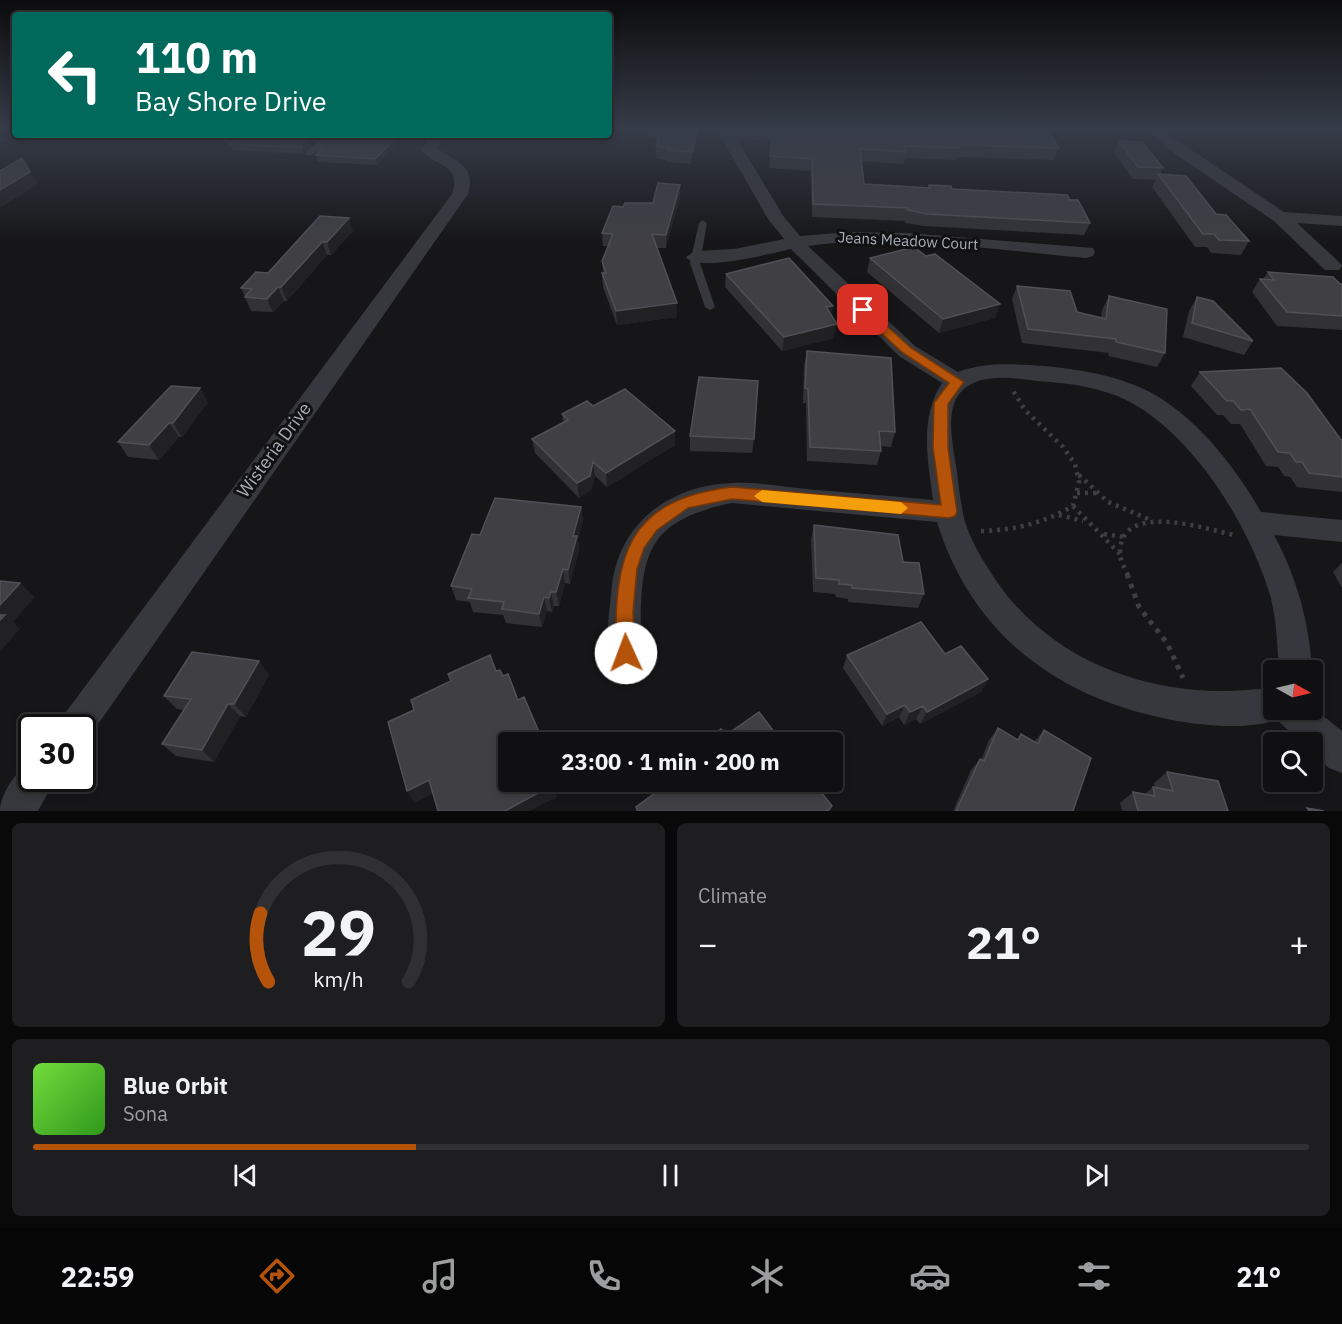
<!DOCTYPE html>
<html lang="en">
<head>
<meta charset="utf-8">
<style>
  body { margin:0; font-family:"IBM Plex Sans",sans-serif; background:#1e1e20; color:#f1f3f6; height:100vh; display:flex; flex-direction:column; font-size:22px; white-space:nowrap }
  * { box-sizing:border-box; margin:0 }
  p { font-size:20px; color:#9c9d9f }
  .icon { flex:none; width:33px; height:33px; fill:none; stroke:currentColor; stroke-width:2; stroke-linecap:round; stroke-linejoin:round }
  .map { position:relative; height:811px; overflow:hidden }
  .drawer { display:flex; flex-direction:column; gap:12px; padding:12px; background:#09090a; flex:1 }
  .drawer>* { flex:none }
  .banner { position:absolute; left:12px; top:12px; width:600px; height:126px; border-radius:6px; box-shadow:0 3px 9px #0003,0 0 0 2px #303032; background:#00695c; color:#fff; overflow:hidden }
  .needle { width:39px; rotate:98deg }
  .controls { position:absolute; left:1263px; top:660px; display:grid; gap:12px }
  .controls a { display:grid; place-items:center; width:60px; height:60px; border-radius:6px; background:#101012; box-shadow:0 3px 9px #0003,0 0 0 2px #303032; font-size:30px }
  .speed { position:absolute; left:18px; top:714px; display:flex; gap:12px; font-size:30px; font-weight:700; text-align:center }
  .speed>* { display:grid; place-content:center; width:78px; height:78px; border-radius:50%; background:#101012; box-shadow:0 3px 9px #0003,0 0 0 2px #303032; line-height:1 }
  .speed .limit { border:3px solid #111; border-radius:9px; background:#fff; color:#111 }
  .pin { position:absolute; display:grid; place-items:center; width:51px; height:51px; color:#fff; margin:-26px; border-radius:12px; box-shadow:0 3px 9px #0006 }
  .me { position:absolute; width:66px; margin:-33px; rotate:358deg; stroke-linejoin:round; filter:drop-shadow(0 0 4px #0008) }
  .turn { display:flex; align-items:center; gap:21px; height:126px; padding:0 24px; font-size:27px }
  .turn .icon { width:78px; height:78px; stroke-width:2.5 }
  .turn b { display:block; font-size:42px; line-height:51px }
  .big { font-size:45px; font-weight:700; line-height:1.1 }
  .drawer .tile { flex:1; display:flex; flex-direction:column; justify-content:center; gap:9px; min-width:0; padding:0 21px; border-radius:9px; background:#1e1e20 }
  .drawer .dial { align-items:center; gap:0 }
  .dial svg { height:156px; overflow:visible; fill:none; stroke:#303032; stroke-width:7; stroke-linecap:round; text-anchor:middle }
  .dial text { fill:#f1f3f6; stroke:none }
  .song { display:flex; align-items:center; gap:18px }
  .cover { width:72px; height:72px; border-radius:9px; background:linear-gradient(135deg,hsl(100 70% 55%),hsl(110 70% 35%)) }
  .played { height:6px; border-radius:3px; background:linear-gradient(90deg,#b45309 30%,#303032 30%) }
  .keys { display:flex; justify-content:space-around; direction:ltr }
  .heat { display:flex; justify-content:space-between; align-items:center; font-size:33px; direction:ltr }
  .drawer .tiles { flex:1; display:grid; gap:12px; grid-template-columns:1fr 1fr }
  .tile:last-child { grid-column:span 2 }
  .trip { position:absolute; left:498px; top:732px; width:345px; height:60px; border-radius:6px; background:#101012; box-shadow:0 3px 9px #0003,0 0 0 2px #303032; font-weight:700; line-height:60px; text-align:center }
  .tab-bar { display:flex; height:96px; justify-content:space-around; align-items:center; background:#060607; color:#9c9d9f }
  .tab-bar .icon { width:42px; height:42px }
  .tab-bar .active { color:#b45309 }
  .tab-bar b { font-size:27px; color:#f1f3f6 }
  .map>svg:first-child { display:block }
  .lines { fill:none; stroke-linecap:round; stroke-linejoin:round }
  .path-far2 { stroke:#3d3f44; stroke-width:2; stroke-dasharray:2 3; stroke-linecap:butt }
  .path-far1 { stroke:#3d3f44; stroke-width:4.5; stroke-dasharray:3 5; stroke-linecap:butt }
  .path { stroke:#3d3f44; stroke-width:5; stroke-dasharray:4.5 6; stroke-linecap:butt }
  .service { fill:#37383d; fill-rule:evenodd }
  .minor { fill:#37383d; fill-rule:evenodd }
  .wall { fill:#323236 }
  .shaded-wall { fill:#212124 }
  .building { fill:#3f3f44; stroke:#4f5156; stroke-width:1.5 }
  .route { fill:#b45309; stroke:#753606; stroke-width:1.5 }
  .slow { fill:#f59e0b }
  .labels { text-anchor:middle; stroke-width:6; stroke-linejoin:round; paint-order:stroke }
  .far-street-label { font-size:15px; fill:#a8adb8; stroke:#111113 }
  .street-label { font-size:18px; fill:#a8adb8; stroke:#111113 }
</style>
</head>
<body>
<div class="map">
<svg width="1342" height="811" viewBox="0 0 1342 811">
  <rect width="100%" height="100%" fill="#161618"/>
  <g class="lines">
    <path class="path-far2" d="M 0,140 L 25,135"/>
    <path class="path-far1" d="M 1079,475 L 1108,502 L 1153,521
      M 1077,493 L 1096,493
      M 1073,506 L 1120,554
      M 1059,515 L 1083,521
      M 981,531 C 1015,530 1044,523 1073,506 L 1079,482 L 1075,464 L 1063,447 L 1025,410 L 1012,389
      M 1104,534 L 1124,537
      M 1128,575 C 1125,569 1120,560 1120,553 C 1120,500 1206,529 1234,535"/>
    <path class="path" d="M 1127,574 L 1139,607 L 1167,643 L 1183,678"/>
    <path class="service" d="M 230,135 L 239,135 L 229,143 L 223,143 L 223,139 Z
      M 325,135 L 333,135 L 312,155 L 306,155 L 306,151 Z
      M 703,220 L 707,223 L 700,263 L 715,307 L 710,310 L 705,307 L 690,263 L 699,223 Z"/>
    <path class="minor" d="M 717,130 L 731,130 L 733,132 L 860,130 L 853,134 L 738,141 L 784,217 L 800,236 L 849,232 L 908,233 L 1093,248 L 1095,252 L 1093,256 L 1086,258 C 1000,251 892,233 808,246 L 915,346 L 958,372 C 986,362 1014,364 1044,366 C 1078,369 1114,375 1146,390 C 1194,414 1235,466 1261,512 L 1342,520 L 1342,542 L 1274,535 C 1297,578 1309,621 1312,670 L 1279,670 C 1277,645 1277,620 1270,595 C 1249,526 1196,438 1130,402 C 1102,387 1068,383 1037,381 C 1012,378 979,372 960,393 C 944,412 954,450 957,472 C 959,489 961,506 965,522 C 971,541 982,559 993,576 C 1053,668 1167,704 1274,687 L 1274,710 L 1312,710 L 1312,707 L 1342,731 L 1342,773 L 1329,768 L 1312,753 L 1312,742 L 1301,742 L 1277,720 C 1245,730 1204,726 1172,720 C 1059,699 972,635 937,522 L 732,503 C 650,520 640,551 641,630 C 641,648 645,664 638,680 L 626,685 L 614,680 C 603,653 609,614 612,585 C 620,522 670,485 733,483 C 759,482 788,487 815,490 C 854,493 894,496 933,500 C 928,461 919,418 942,383 L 899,356 L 791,249 C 773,253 696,273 686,257 L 695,251 L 734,249 L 784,239 L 768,219 Z
      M 1146,130 L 1162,130 L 1284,212 L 1342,216 L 1342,226 L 1297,223 L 1339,262 L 1342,266 L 1339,270 L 1325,270 L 1274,221 L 1174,153 Z
      M 431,135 L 445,135 L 437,149 C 458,162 476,166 468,194 L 87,740 L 82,742 L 82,728 L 58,728 L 63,716 L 452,194 C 462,164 437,168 421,150 Z
      M 32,762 L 32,778 L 56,778 L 38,811 L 0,811 C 0,795 17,768 32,762 Z"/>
  </g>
  <path class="wall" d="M 648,130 L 698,130 L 698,135 L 691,164 L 667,162 L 667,160 L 656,158 L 656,146 L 659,138 L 648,137 Z
    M 773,130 L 1059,148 L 1054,160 L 957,157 L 956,160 L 905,158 L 904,164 L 861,161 L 864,184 L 928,188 L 929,185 L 952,189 L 1070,200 L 1090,223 L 1084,235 L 924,226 L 905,223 L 905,221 L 812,217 L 811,171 L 769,168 Z
    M 170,135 L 226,135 L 221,140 L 200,138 L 199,137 Z
    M 233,135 L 321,135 L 305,149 L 304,154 L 233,150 L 230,144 L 235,140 Z
    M 406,135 L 377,165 L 318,162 L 316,155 L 313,149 Z
    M 1119,141 L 1163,168 L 1160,175 L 1216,214 L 1249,241 L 1241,255 L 1211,253 L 1207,247 L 1195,247 L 1152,187 L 1156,180 L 1133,179 L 1114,153 Z
    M 680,185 L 680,197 L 666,248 L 657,248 L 677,317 L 617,325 L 603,287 L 602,273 L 603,273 L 602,261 L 608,246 L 603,246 L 602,233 L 623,207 L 653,203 Z
    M 320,216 L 353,231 L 331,255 L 327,255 L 287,301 L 284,301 L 273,312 L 251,311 L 241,288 L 268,273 Z
    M 926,256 L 1000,304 L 995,318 L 939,333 L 867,272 L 870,258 Z
    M 1268,272 L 1342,284 L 1342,330 L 1277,326 L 1252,292 L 1260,279 L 1263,279 Z
    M 726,274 L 833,306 L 831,315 L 834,338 L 782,351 L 725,287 Z
    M 1017,286 L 1077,312 L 1101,318 L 1102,310 L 1109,296 L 1165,353 L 1157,367 L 1108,356 L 1109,353 L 1022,343 L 1012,299 Z
    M 1197,297 L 1253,341 L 1244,355 L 1183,337 L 1189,311 Z
    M 807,351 L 895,432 L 891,447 L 880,446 L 881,451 L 877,465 L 807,461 L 806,403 L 803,403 L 804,365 Z
    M 1200,372 L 1342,440 L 1342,492 L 1297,487 L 1290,477 L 1284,476 L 1278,467 L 1266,466 L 1240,424 L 1231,424 L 1223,415 L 1217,415 L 1191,386 Z
    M 208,402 L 182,437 L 179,437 L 159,460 L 128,457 L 118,442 Z
    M 593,406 L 675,445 L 607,487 L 595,476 L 591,490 L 579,498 L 535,453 L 532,439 L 563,422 L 562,414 Z
    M 690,436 L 754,439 L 752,453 L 690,451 Z
    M 581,507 L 583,521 L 578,540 L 579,550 L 570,584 L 565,583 L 559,606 L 554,606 L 552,612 L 547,611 L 542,627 L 506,623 L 503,615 L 473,612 L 470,602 L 456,600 L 451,586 L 480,535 Z
    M 814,525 L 903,562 L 924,594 L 918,608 L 848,602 L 848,599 L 836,597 L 835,594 L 813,592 L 811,539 Z
    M 1342,563 L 1342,588 L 1333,572 Z
    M 945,654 L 988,679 L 981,692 L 920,724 L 916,719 L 904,725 L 899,717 L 882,726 L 843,668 L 847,655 Z
    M 259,661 L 269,675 L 246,717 L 240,716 L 214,762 L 176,756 L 162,744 L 184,710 L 177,709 L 164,696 Z
    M 998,728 L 1017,739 L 1021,734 L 1034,742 L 1044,730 L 1073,811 L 953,811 L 971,770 L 980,759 L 981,760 L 989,740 Z
    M 1167,772 L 1228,811 L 1122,811 L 1120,803 L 1133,792 L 1145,794 L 1153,787 L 1155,788 L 1154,783 Z
    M 657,782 L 813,782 L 832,806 L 830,811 L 636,811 L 636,807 L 659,790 L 657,786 Z"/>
  <path class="shaded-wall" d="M 697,130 L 698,130 L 698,135 L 691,164 L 692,152 Z
    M 219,135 L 226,135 L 221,140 Z
    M 313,135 L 321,135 L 305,149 L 304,154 L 302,148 L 302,143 Z
    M 399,135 L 406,135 L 377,165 L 375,159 Z
    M 30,172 L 38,184 L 0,208 L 0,190 Z
    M 680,185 L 680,197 L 666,248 L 666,235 Z
    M 349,218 L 353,231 L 331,255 L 327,242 Z
    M 322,242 L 327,255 L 287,301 L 281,287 Z
    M 278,287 L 284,301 L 273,312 L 267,299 Z
    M 677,303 L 677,317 L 617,325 L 616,311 Z
    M 1000,304 L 995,318 L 939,333 L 943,319 Z
    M 833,306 L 831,319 L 826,307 Z
    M 837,324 L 834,338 L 782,351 L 784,337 Z
    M 200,388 L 208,402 L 182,437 L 173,423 Z
    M 169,423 L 179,437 L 159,460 L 149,445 Z
    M 675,431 L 675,445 L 607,487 L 606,473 Z
    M 593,462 L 595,476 L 591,490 L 579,498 L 577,483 Z
    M 581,507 L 583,521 L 578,540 L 579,550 L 570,584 L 568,570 L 573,536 Z
    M 563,569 L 565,583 L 559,606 L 556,592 Z
    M 20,583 L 35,597 L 13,622 L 20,629 L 0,652 L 0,605 Z
    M 551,592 L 554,606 L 552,612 L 549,598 Z
    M 544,597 L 547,611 L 542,627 L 539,614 Z
    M 259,661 L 269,675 L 246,717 L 234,704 Z
    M 988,679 L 981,692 L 920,724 L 927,712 Z
    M 228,704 L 240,716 L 214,762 L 202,750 Z
    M 905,705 L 899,717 L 882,726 L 887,714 Z
    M 923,706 L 916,719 L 904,725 L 910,712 Z
    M 429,780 L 436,792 L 414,803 L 407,791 Z
    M 553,785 L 557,797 L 530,811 L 505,811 Z"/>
  <path class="building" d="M 661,130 L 697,130 L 692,152 L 667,150 L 668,148 L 656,146 Z
    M 773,130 L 1048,130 L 1059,148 L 959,145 L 960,148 L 905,146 L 906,152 L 860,149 L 864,184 L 930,188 L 929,185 L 951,186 L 952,189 L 1067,195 L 1070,200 L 1078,200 L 1090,223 L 927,214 L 908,210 L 908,208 L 813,204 L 812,159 L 770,156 Z
    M 238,135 L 313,135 L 302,143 L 302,148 L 230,144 L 241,135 Z
    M 328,135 L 399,135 L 375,159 L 316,155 L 322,149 L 313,149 Z
    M 1119,141 L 1142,142 L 1163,168 L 1138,167 Z
    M 22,158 L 30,172 L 0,190 L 0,171 Z
    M 1158,174 L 1186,176 L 1216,214 L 1226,215 L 1249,241 L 1219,240 L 1214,234 L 1203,234 Z
    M 658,183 L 680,185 L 666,235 L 652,234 L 677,303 L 616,311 L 602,273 L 606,273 L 602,261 L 613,234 L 602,233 L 613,206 L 623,207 L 625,203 L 653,203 Z
    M 320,216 L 349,218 L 327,242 L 322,242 L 281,287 L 278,287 L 267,299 L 245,297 L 252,289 L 241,288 L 256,272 L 268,273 Z
    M 914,247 L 926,256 L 935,254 L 1000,304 L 943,319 L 870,258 Z
    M 789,258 L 833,306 L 826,307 L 837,324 L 784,337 L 726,274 Z
    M 1268,272 L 1333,277 L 1340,284 L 1342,284 L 1342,316 L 1287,312 L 1260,279 L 1274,280 Z
    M 1017,286 L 1070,291 L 1077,312 L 1106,319 L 1109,296 L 1167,309 L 1165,353 L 1116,342 L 1116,339 L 1028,329 Z
    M 1197,297 L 1213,301 L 1253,341 L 1192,323 Z
    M 807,351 L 891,358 L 895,432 L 879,431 L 881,451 L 810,447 L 808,389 L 805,388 Z
    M 1281,368 L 1307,393 L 1341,440 L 1342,440 L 1342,477 L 1309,473 L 1302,462 L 1296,462 L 1290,453 L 1278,452 L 1250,409 L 1241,410 L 1233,401 L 1227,401 L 1200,372 Z
    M 699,377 L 758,381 L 754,439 L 690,436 Z
    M 171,386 L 200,388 L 173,423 L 169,423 L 149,445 L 118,442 Z
    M 625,389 L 675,431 L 606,473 L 593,462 L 590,476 L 577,483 L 532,439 L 568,420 L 562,414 L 587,401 L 593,406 Z
    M 495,498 L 581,507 L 573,536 L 577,536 L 568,570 L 563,569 L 556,592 L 551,592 L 549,598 L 544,597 L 539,614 L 502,609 L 504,602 L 468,598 L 472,589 L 451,586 L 472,534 L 480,535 Z
    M 814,525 L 898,535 L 903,562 L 919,563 L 924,594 L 852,588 L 852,585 L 839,584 L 839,580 L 816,578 Z
    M 0,581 L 20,583 L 0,605 Z
    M 0,615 L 5,615 L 0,620 Z
    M 921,622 L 945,654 L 961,646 L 988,679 L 927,712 L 923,706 L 910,712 L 905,705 L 887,714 L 847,655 Z
    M 192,652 L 259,661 L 234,704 L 228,704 L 202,750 L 162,744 L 191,699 L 164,696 Z
    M 490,655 L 496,671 L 500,670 L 503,676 L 508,674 L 518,700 L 524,697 L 542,739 L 536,742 L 508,742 L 508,782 L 552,782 L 553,785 L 505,811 L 438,811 L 429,780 L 407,791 L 388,722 L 414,710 L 411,700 L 451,681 L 448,674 Z
    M 759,712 L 782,742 L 702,742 L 721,729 L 726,735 Z
    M 998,728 L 1018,740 L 1021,734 L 1038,744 L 1044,730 L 1091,758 L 1073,811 L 956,811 L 980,759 L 984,761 Z
    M 1167,772 L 1218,781 L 1228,811 L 1138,811 L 1133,792 L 1155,796 L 1153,787 L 1173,791 Z
    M 661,782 L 813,782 L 832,806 L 827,811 L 638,811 L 636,807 L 664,786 Z
    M 1307,808 L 1324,811 L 1309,811 Z"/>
  <linearGradient id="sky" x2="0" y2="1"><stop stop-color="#0c0c0d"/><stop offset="0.53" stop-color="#363c48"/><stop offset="1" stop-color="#363c48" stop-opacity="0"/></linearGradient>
  <rect width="1342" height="243" fill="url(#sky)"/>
  <path class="route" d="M 859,308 L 867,308 L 911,348 L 964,382 L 948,404 L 948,448 L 957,512 L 955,516 L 949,518 L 732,499 L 688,508 L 657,530 L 644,548 L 637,569 L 633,612 L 635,653 L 632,659 L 626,661 L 619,659 L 616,653 C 614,557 625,500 732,487 L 941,505 L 933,448 L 934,403 L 949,383 L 903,353 L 859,313 Z"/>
  <path class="slow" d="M 762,490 L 901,502 L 908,508 L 901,514 L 762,502 L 754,496 Z"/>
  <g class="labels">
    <g class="far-street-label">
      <text transform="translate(908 241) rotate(3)" y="5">Jeans Meadow Court</text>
    </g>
    <g class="street-label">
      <text transform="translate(274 450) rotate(-54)" y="6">Wisteria Drive</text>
    </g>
  </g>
</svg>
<div class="controls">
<a><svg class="needle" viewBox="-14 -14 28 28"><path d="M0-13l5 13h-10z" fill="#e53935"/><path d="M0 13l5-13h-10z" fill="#9c9d9f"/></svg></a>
<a><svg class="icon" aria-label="search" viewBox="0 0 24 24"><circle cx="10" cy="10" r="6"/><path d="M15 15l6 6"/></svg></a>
</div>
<div class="speed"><div class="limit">30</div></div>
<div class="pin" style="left:863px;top:310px;background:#d93025"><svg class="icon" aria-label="arrive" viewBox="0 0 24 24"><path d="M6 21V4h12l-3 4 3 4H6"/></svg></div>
<svg class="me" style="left:626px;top:653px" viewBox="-20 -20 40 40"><circle r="19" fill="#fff"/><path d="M0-13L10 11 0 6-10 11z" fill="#b45309"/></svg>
<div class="trip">23:00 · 1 min · 200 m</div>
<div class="banner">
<div class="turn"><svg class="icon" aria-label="left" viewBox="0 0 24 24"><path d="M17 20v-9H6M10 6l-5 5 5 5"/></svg><div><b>110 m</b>Bay Shore Drive</div></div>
</div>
</div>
<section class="drawer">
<div class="tiles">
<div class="tile dial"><svg viewBox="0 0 100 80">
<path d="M14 69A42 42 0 1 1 86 69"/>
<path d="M14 69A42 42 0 0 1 10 34" stroke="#b45309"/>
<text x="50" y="56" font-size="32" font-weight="700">29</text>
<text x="50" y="72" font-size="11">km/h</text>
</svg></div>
<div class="tile"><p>Climate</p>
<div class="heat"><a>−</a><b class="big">21°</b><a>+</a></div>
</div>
<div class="tile">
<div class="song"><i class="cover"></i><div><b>Blue Orbit</b><p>Sona</p></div></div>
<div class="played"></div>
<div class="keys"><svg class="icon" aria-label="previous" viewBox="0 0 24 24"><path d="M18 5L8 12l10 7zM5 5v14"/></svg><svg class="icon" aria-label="pause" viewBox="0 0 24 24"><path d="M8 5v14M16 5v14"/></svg><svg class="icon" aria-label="next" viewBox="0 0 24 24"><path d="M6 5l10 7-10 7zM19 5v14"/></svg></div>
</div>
</div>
</section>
<nav class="tab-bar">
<b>22:59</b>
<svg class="icon active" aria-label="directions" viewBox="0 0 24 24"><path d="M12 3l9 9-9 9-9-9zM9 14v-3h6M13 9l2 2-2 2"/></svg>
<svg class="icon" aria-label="music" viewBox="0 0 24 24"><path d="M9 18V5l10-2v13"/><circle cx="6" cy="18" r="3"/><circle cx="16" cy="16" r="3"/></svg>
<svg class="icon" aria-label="phone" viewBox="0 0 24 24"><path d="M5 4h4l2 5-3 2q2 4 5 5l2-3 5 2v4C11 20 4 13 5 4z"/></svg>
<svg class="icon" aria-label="climate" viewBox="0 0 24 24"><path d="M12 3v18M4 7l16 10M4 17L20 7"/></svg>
<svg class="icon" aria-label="car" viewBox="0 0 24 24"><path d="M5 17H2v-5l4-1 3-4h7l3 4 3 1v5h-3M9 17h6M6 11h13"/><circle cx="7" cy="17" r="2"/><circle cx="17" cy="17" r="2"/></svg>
<svg class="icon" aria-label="filters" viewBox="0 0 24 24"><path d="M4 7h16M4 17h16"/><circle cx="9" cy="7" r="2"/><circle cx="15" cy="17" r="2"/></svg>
<b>21°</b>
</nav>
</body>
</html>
